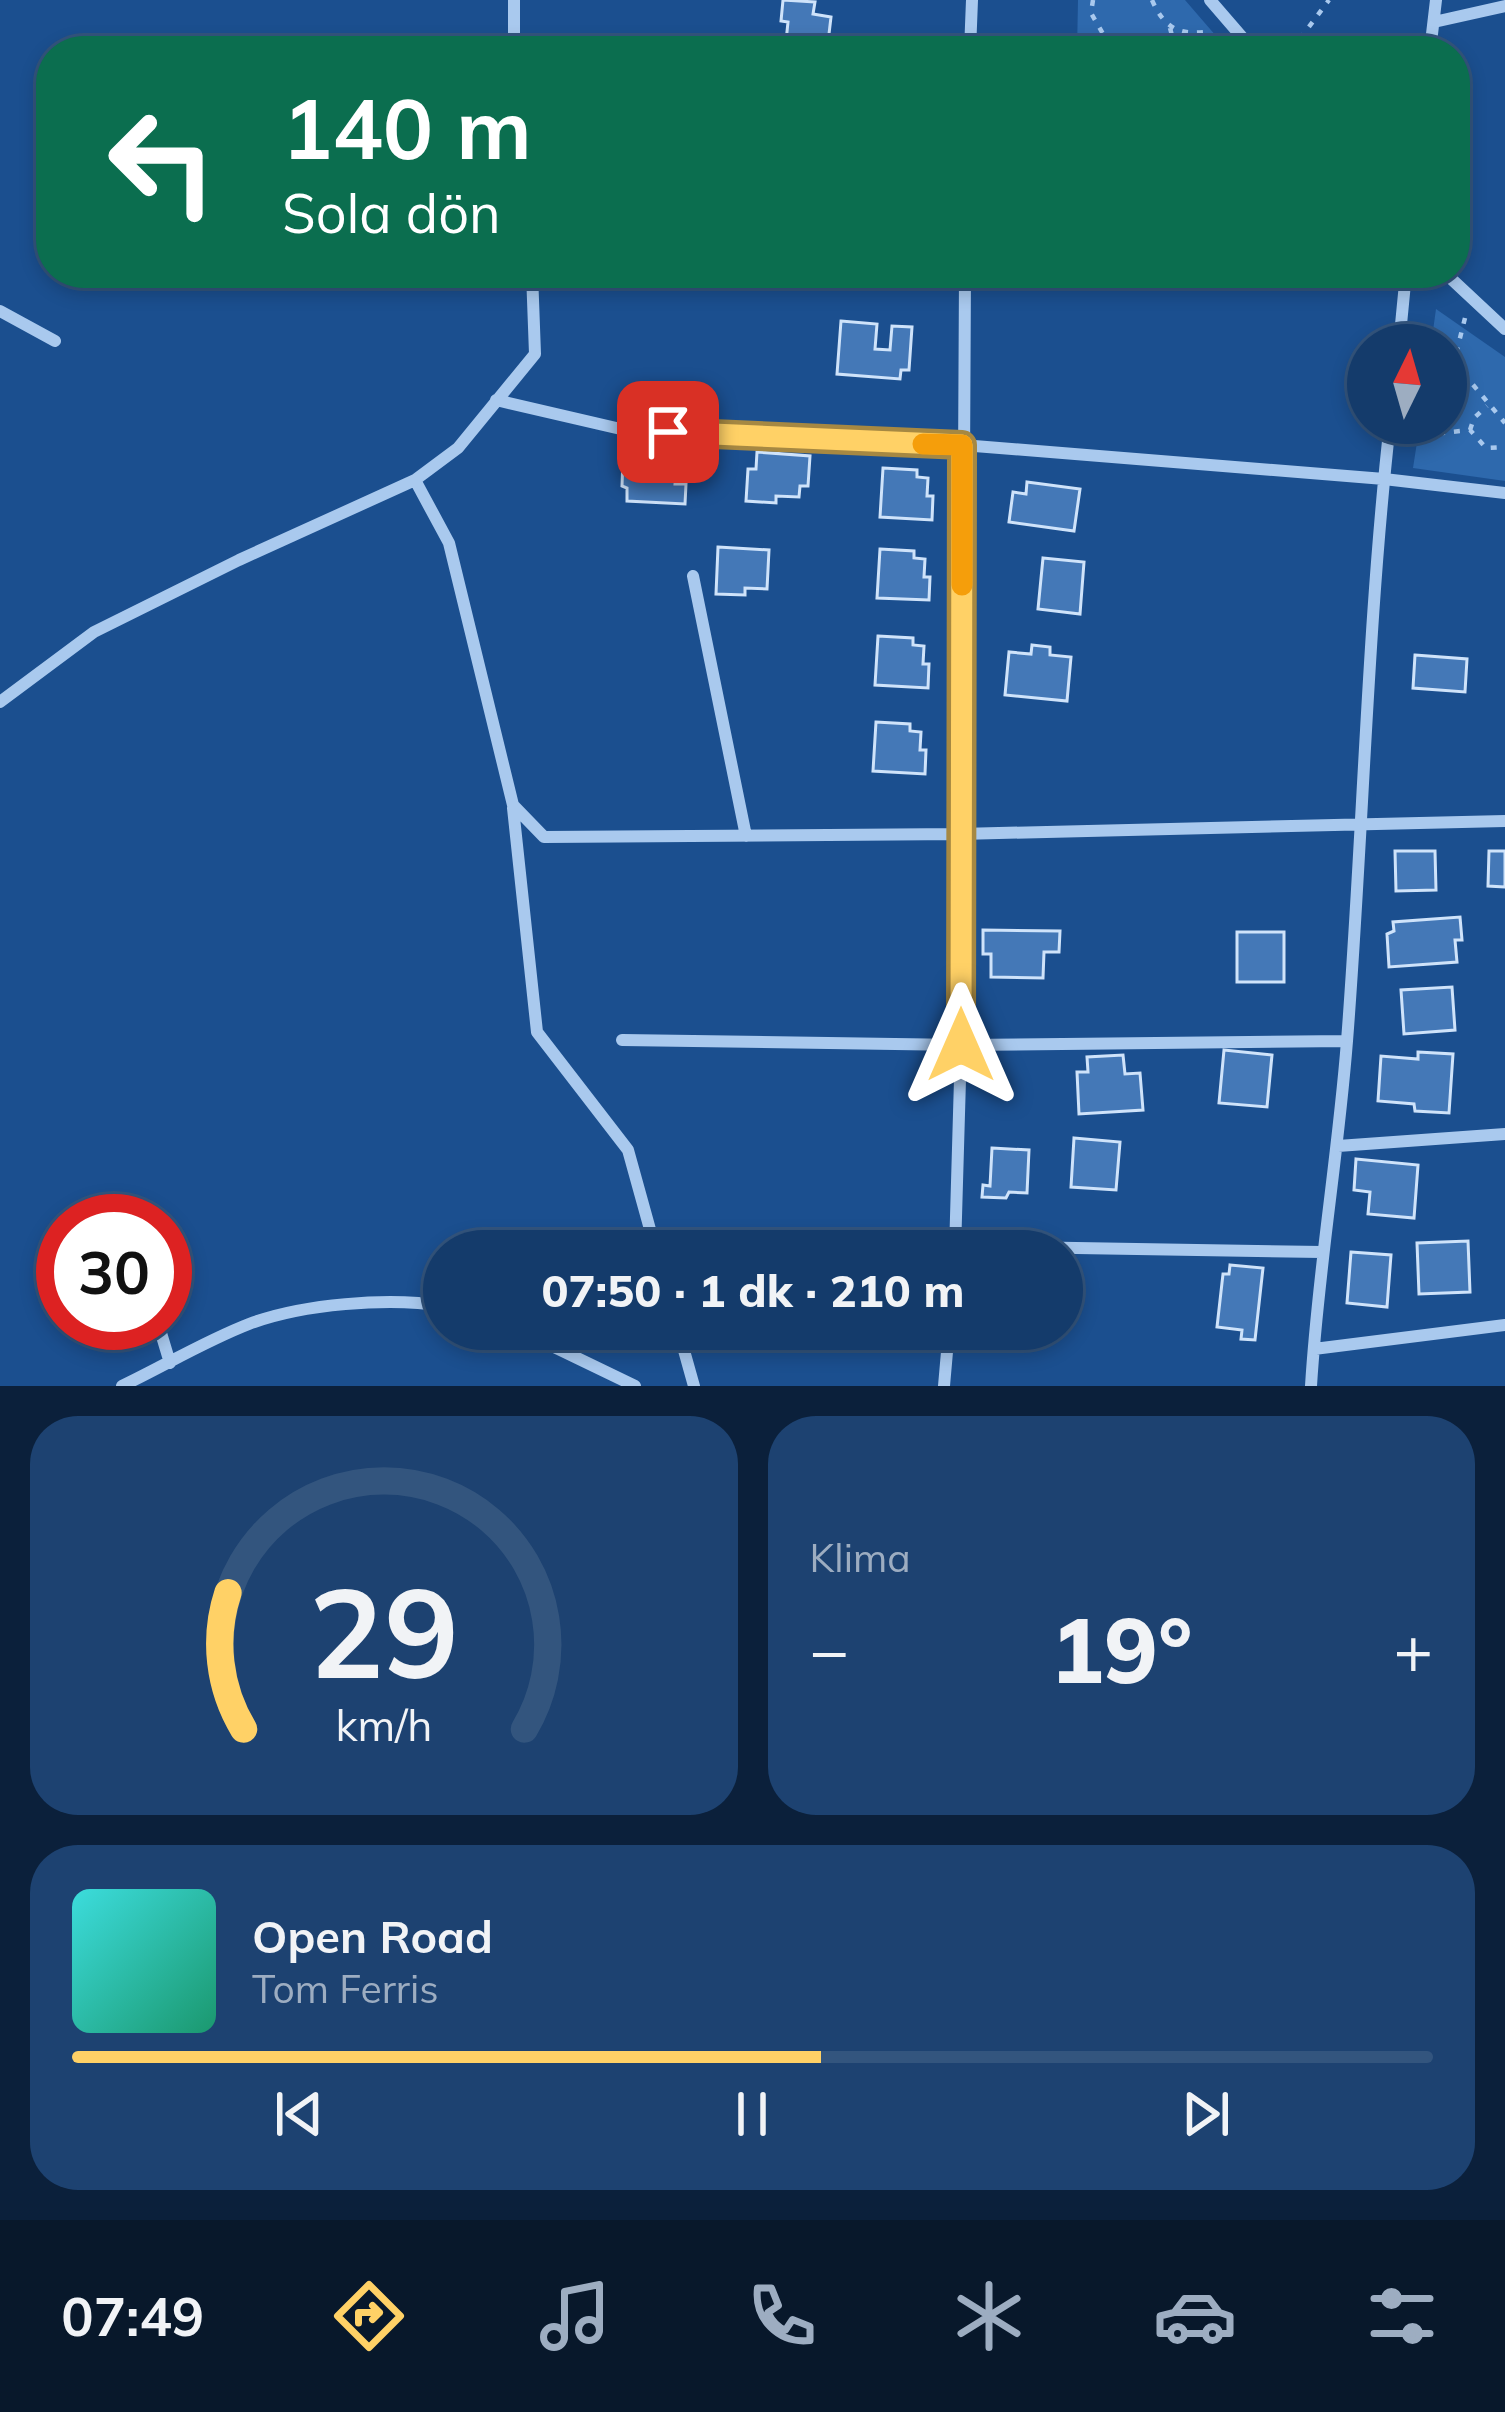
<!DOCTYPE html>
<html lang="tr">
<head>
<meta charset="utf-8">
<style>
  body { margin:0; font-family:Mulish,sans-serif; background:#1d4271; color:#f1f3f6; height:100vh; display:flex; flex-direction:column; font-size:45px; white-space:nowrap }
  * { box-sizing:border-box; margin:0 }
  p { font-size:39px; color:#9dadc1 }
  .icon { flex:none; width:66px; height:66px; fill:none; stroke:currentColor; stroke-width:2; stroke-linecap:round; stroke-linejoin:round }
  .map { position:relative; height:1386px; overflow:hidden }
  .drawer { display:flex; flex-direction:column; gap:30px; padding:30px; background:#0b203b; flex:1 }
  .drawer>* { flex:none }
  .banner { position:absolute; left:36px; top:36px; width:1434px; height:252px; border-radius:48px; box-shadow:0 6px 18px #0003,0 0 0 3px #33557e; background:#0b6e4f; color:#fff; overflow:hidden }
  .needle { width:78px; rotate:5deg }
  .tools { position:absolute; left:1347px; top:324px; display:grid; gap:24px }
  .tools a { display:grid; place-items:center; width:120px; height:120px; border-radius:50%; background:#143b6b; box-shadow:0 6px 18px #0003,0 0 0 3px #33557e; font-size:60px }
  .speed { position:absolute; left:36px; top:1194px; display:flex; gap:24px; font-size:60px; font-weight:700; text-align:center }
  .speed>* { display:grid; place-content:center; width:156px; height:156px; border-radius:50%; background:#143b6b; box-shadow:0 6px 18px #0003,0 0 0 3px #33557e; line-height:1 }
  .speed .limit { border:18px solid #d22; background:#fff; color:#111 }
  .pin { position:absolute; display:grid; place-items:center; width:102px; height:102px; color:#fff; margin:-51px; border-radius:24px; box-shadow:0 6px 18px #0006 }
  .me { position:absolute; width:132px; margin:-66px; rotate:0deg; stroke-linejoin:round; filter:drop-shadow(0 0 9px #0008) }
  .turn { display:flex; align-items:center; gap:42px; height:252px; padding:0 48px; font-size:54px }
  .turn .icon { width:156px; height:156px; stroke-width:2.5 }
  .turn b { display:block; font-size:84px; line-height:102px }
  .big { font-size:90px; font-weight:800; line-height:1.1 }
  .drawer .tile { flex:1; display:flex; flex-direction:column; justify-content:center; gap:18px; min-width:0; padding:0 42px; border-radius:48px; background:#1d4271 }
  .drawer .dial { align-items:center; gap:0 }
  .dial svg { height:312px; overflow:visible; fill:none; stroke:#33557e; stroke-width:7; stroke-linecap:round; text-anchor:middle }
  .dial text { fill:#f1f3f6; stroke:none }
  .song { display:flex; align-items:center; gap:36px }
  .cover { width:144px; height:144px; border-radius:18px; background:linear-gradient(135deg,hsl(180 70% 55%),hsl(160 70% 35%)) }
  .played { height:12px; border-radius:6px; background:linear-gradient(90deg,#ffd166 55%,#33557e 55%) }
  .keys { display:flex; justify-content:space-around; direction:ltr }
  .heat { display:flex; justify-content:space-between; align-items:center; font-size:66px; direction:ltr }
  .drawer .tiles { flex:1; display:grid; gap:30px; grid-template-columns:1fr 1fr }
  .tile:last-child { grid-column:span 2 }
  .trip { position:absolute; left:423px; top:1230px; width:660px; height:120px; border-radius:60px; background:#143b6b; box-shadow:0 6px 18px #0003,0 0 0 3px #33557e; font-weight:800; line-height:120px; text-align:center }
  .menu { display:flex; height:192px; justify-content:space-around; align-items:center; background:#08182b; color:#9dadc1 }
  .menu .icon { width:84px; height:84px }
  .menu .on { color:#ffd166 }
  .menu b { font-size:54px; color:#f1f3f6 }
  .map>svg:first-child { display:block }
  .green { fill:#2e69ad }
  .building { fill:#4478b7; stroke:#cfe3fa; stroke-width:3 }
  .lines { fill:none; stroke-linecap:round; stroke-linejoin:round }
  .path { stroke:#a9c9ee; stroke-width:4.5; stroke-dasharray:6 9; stroke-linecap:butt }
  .minor { stroke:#a9c9ee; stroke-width:12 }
  .route-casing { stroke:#a68842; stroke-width:30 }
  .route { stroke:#ffd166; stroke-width:21 }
  .slow { stroke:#f59e0b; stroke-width:21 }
</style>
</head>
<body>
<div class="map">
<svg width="1505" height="1386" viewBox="0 0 1505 1386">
  <rect width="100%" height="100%" fill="#1b4f8f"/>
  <path class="green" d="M 1078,0 L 1185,0 L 1229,51 L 1077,51 Z
    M 1436,309 L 1505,357 L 1505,481 L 1413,468 L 1420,423 L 1446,423 L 1446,345 L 1431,345 Z"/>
  <path class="building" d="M 783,0 L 815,2 L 813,14 L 831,17 L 827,51 L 785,51 L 788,22 L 781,21 Z
    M 841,321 L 877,324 L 875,349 L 890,350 L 892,326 L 912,327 L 909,370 L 901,370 L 900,379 L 837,374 Z
    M 630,452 L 677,454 L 675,484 L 686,484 L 685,504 L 627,501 L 627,488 L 622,486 L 623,459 L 629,459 Z
    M 757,452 L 810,456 L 808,486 L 800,486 L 799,497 L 776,496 L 776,503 L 746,501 L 748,469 L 756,469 Z
    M 883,468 L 917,470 L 917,477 L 928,478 L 927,496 L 933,496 L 932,520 L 880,517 Z
    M 1027,482 L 1080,489 L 1074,531 L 1009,522 L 1013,492 L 1026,494 Z
    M 718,547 L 769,550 L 767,589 L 745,588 L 745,595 L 716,594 Z
    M 880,549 L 914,551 L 914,558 L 925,559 L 924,577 L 930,577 L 929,600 L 877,598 Z
    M 1043,558 L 1084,562 L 1080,614 L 1038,609 Z
    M 878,636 L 913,638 L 913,645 L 924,646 L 923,664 L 929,664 L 928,688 L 875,685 Z
    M 1032,645 L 1050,647 L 1050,655 L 1071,657 L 1067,701 L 1005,695 L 1009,652 L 1031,654 Z
    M 1415,655 L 1467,659 L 1465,692 L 1413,688 Z
    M 876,722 L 910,724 L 910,731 L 921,732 L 920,750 L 926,750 L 925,774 L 873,771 Z
    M 1395,851 L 1435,851 L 1436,890 L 1396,891 Z
    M 1489,851 L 1505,851 L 1505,887 L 1488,886 Z
    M 1460,917 L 1462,940 L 1455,940 L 1457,962 L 1389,967 L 1387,934 L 1394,931 L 1393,922 Z
    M 983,930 L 1060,931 L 1059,952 L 1044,952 L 1043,978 L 991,977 L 991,954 L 983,954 Z
    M 1237,932 L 1284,932 L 1284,982 L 1237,982 Z
    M 1452,987 L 1455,1030 L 1404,1034 L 1401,990 Z
    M 1224,1050 L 1272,1055 L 1267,1107 L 1219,1103 Z
    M 1418,1052 L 1453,1054 L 1449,1113 L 1415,1111 L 1414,1104 L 1378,1101 L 1381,1056 L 1418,1059 Z
    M 1123,1055 L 1125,1074 L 1140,1073 L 1143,1110 L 1079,1114 L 1077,1072 L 1088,1072 L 1087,1057 Z
    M 1074,1138 L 1120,1142 L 1116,1190 L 1071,1187 Z
    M 992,1148 L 1029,1150 L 1027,1193 L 1009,1192 L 1006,1198 L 982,1197 L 983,1185 L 990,1186 Z
    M 1356,1159 L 1418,1165 L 1414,1218 L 1368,1214 L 1370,1192 L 1354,1190 Z
    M 1468,1241 L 1470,1292 L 1419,1294 L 1417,1243 Z
    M 1351,1252 L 1391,1255 L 1387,1307 L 1347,1303 Z
    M 1230,1265 L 1263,1268 L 1255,1340 L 1241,1339 L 1242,1330 L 1217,1327 L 1223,1274 L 1229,1274 Z"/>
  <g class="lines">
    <path class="path" d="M 1093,0 L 1091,13 L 1113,51
      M 1152,0 C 1165,30 1181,36 1212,31
      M 1170,28 L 1176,51
      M 1291,51 L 1329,0
      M 1465,318 L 1454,362 L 1505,423
      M 1427,423 L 1442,433 L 1470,430 L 1486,448 L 1505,447
      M 1470,430 L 1474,418 L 1487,406"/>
    <path class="minor" d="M 1210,0 L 1254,51
      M 1434,22 L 1505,6
      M 514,51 L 514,0
      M 970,51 L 972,0
      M 1430,51 L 1436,0
      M 1445,273 L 1505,329
      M 0,311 L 55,341
      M 1399,345 L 1406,273
      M 496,400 L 625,430 L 962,445 L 1384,479 L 1505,493
      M 415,480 L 449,543 L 513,805 L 544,837 L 960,834 L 1505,821
      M 693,576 L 746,836
      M 0,702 L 94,632 L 239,560 L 415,480 L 458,448 L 535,354 L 532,273
      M 513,808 L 537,1032 L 628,1150 L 656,1251
      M 622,1040 L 961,1045 L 1347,1041
      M 1338,1146 L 1505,1134
      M 956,1246 L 1322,1252
      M 955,1251 L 961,1045 L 965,273
      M 158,1323 L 170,1363
      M 517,1329 L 635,1386
      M 678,1329 L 694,1386
      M 1314,1349 L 1505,1325
      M 122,1386 C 164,1366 205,1341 249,1324 C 302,1304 388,1297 444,1306
      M 944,1386 L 949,1329
      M 1311,1386 C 1318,1270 1338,1157 1347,1041 C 1363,836 1367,628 1390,423"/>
  </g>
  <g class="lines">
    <defs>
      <path id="route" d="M 668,432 L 962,445 L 961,1045"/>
    </defs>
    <use href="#route" class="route-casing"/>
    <use href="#route" class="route"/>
    <path class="slow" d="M 923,444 L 962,445 L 962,585"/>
  </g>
</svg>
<div class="tools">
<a><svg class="needle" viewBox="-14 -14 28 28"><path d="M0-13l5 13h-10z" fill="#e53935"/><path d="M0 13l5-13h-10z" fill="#9dadc1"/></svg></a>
</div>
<div class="speed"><div class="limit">30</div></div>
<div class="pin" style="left:668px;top:432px;background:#d93025"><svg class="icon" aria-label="arrive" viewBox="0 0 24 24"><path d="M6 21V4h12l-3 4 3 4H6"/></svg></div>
<svg class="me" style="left:961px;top:1045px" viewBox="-20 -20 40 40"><path d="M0-17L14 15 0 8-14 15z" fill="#ffd166" stroke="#fff" stroke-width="4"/></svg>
<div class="trip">07:50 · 1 dk · 210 m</div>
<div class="banner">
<div class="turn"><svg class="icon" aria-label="left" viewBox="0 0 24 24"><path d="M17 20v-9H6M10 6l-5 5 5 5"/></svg><div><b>140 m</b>Sola dön</div></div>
</div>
</div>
<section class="drawer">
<div class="tiles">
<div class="tile dial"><svg viewBox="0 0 100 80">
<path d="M14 69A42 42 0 1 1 86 69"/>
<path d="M14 69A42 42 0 0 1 10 34" stroke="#ffd166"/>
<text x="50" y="56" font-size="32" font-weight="700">29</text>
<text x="50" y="72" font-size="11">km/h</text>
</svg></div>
<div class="tile"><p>Klima</p>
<div class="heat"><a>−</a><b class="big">19°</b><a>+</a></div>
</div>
<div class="tile">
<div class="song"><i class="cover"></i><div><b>Open Road</b><p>Tom Ferris</p></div></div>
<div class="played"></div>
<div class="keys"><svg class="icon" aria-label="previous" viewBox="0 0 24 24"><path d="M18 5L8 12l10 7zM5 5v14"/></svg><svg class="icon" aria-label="pause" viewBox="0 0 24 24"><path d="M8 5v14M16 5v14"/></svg><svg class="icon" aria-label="next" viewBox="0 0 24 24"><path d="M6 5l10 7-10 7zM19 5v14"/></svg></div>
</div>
</div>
</section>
<nav class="menu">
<b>07:49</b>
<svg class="icon on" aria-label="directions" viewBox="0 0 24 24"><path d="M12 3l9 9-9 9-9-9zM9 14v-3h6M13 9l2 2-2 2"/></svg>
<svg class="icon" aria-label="music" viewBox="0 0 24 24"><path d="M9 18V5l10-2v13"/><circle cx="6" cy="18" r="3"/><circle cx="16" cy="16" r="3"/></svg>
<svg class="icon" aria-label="phone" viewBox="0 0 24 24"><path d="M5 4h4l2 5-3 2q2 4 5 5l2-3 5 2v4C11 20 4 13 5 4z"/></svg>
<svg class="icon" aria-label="climate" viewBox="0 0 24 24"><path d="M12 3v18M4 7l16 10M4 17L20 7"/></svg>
<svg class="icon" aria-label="car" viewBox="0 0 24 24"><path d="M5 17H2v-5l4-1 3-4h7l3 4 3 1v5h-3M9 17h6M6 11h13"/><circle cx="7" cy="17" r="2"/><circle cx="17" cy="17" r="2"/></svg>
<svg class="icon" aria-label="filters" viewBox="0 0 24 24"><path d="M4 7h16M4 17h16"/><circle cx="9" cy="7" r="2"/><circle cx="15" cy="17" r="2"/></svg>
</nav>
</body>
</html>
